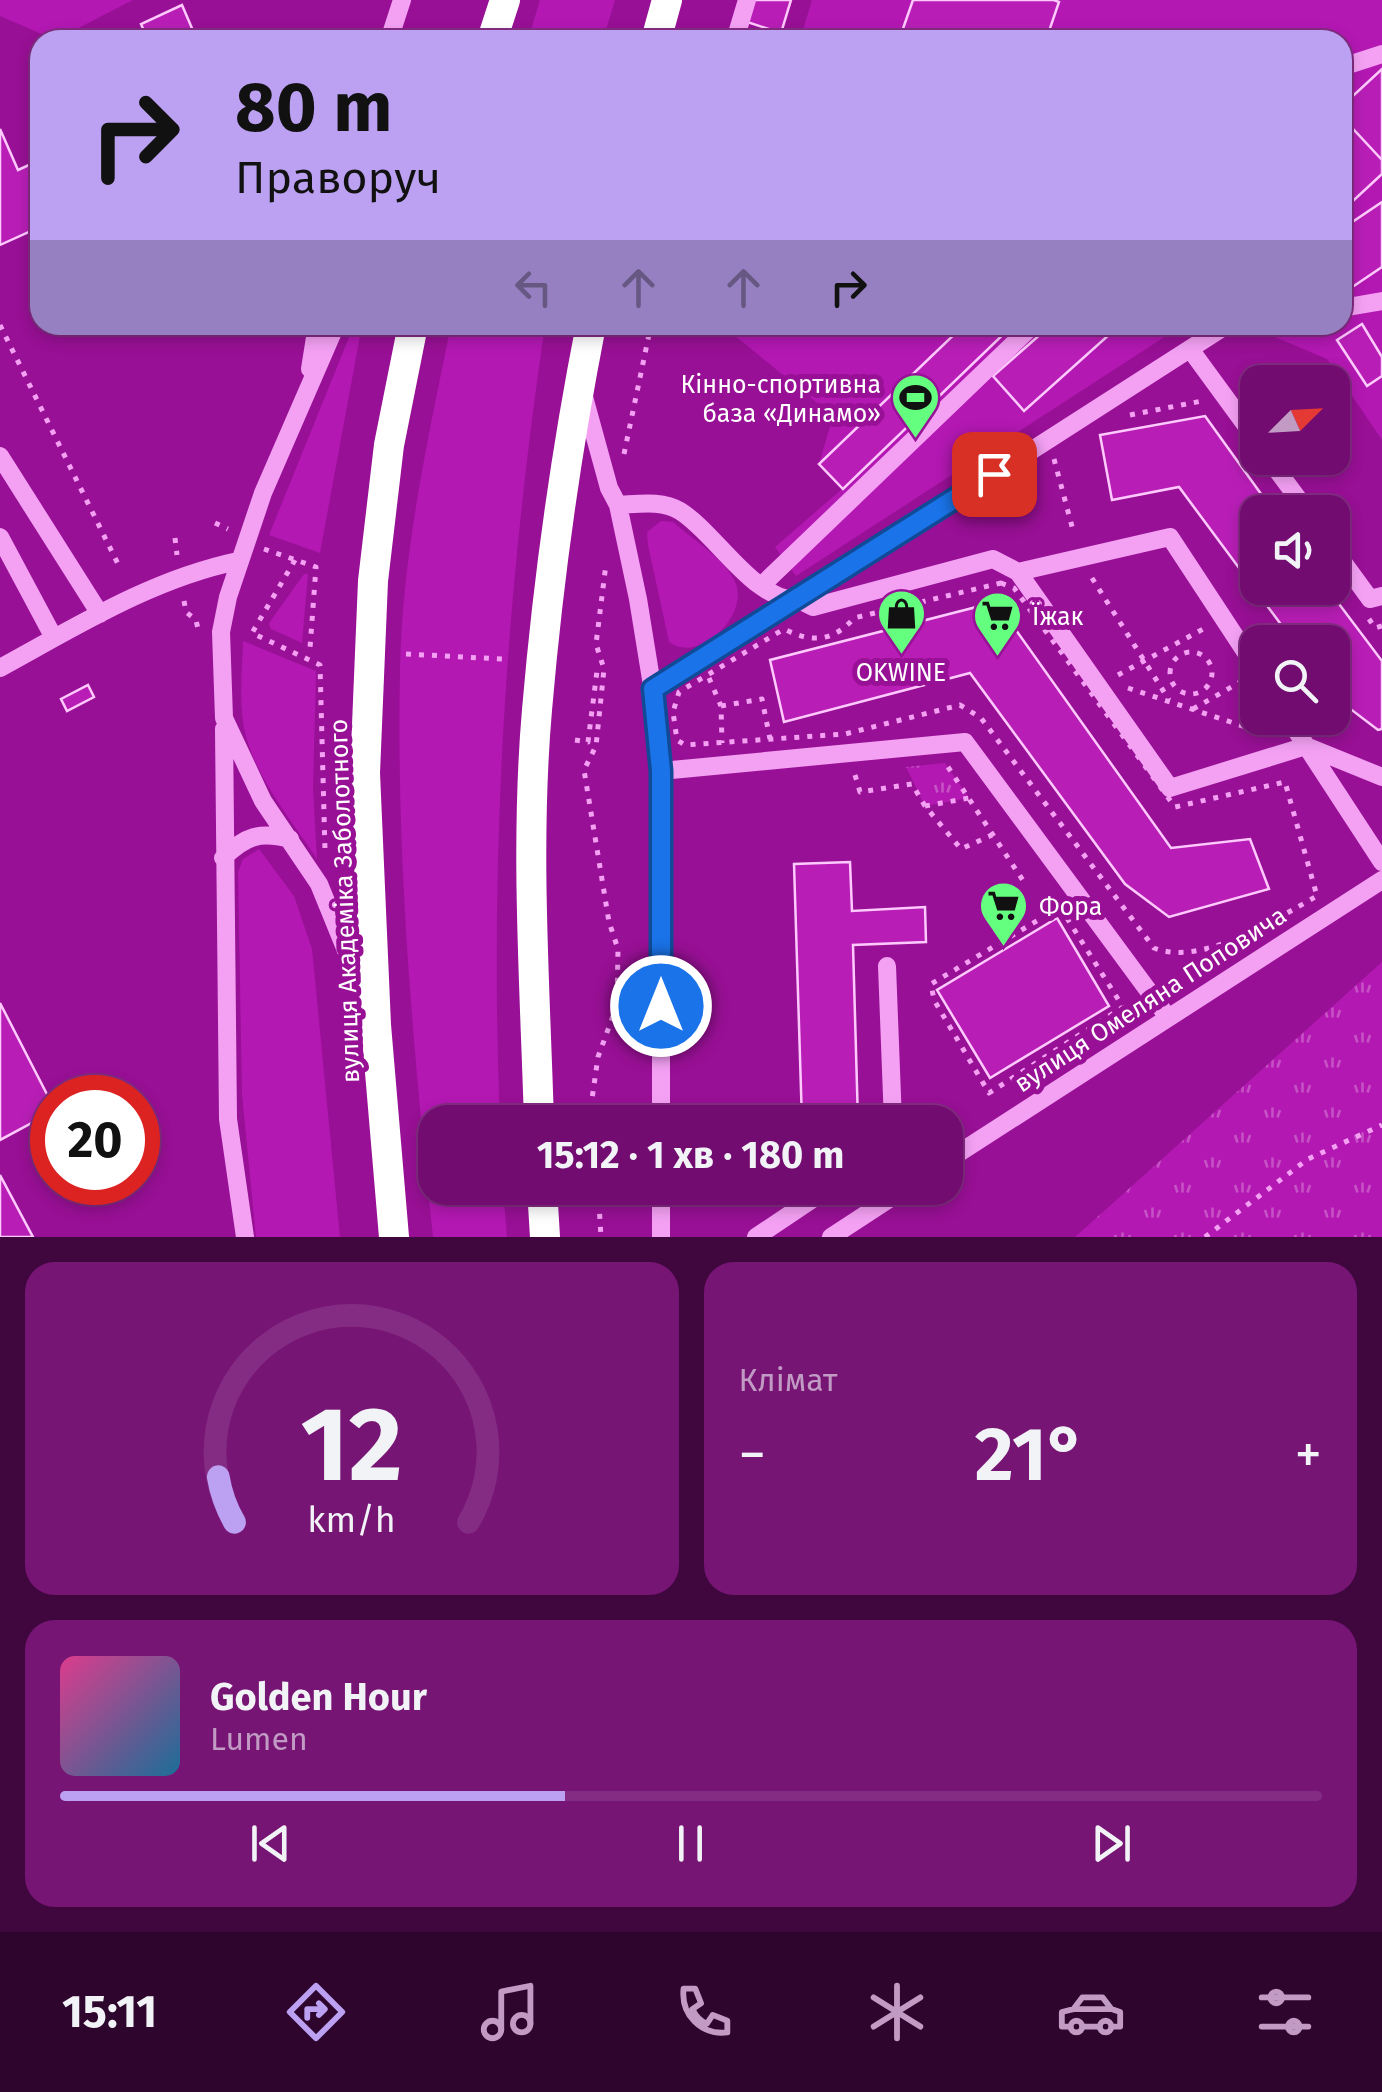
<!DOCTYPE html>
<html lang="uk">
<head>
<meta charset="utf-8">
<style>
  body { margin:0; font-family:"Fira Sans",sans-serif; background:#771575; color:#f1f3f6; height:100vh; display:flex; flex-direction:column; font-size:38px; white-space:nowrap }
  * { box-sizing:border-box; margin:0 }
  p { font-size:32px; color:#c19bc3 }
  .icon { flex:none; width:55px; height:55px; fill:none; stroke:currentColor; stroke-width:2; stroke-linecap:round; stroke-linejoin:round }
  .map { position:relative; height:1237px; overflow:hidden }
  .drawer { display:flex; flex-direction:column; gap:25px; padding:25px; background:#3f073e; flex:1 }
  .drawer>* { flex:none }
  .hud { position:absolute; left:30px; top:30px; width:1322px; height:305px; border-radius:30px; box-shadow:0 5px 15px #0003,0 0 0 2px #842c83; background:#bca0f2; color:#111; overflow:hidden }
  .needle { width:65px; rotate:66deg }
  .tools { position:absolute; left:1240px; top:365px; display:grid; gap:20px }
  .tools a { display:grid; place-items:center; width:110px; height:110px; border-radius:20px; background:#720c70; box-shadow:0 5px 15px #0003,0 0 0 2px #842c83; font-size:50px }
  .speed { position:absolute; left:30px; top:1075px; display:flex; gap:20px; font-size:50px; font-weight:700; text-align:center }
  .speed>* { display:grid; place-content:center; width:130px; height:130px; border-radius:50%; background:#720c70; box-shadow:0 5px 15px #0003,0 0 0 2px #842c83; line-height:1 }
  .speed .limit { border:15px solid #d22; background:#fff; color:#111 }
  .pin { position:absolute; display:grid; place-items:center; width:85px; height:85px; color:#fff; margin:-42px; border-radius:20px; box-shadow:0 5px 15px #0006 }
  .me { position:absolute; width:110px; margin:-55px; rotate:0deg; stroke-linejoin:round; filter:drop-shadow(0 0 8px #0008) }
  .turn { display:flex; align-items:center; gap:35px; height:210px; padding:0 40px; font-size:45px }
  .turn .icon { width:130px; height:130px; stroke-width:2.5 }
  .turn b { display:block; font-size:70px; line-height:85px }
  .lanes { display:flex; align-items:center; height:95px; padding:0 40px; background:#0003; justify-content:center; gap:50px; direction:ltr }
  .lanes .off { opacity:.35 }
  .big { font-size:75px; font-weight:700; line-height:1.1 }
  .drawer .widget { flex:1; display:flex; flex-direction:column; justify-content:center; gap:15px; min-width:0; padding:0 35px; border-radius:30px; background:#771575 }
  .drawer .dial { align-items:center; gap:0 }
  .dial svg { height:260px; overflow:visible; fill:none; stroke:#842c83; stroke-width:7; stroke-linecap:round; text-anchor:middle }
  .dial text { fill:#f1f3f6; stroke:none }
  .song { display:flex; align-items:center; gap:30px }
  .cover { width:120px; height:120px; border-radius:15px; background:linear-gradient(135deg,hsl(330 70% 55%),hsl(200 70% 35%)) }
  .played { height:10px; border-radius:5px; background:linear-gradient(90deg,#bca0f2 40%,#842c83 40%) }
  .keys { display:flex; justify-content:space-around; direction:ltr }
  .heat { display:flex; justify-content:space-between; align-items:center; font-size:55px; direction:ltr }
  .drawer .tiles { flex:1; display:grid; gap:25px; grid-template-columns:1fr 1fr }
  .widget:last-child { grid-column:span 2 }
  .trip { position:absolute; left:418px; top:1105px; width:545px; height:100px; border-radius:30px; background:#720c70; box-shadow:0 5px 15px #0003,0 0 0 2px #842c83; font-weight:700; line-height:100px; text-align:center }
  .menu { display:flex; height:160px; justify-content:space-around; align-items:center; background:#2e052d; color:#c19bc3 }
  .menu .icon { width:70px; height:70px }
  .menu .selected { color:#bca0f2 }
  .menu b { font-size:45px; color:#f1f3f6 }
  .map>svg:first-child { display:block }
  .green { fill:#b318b2 }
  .park { fill:url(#park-tufts) }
  .building { fill:#b81eb6; stroke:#fecafe; stroke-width:2.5 }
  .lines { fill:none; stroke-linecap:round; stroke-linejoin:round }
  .path { stroke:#f4a1f4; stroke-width:5; stroke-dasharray:5 8; stroke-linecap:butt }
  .minor { stroke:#f4a1f4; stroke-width:18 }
  .highway { stroke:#fff; stroke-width:30 }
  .route-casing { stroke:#114b97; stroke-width:25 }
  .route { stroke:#1a73e8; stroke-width:18 }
  .labels { text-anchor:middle; stroke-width:10; stroke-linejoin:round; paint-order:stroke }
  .poi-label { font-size:25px; fill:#fff; stroke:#981095; text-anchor:start }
  .street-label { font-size:25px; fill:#fff; stroke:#981095 }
</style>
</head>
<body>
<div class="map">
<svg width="1382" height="1237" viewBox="0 0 1382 1237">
  <defs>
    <pattern id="park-tufts" width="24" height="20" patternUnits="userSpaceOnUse" patternTransform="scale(2.5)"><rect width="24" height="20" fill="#b318b2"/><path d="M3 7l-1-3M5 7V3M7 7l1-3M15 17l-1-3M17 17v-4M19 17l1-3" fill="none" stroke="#c652c5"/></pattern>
  </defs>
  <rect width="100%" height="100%" fill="#981095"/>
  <path class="green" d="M 0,0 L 133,0 L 55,40 L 0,16 Z
    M 540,0 L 615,0 L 603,40 L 528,40 Z
    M 812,0 L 1382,0 L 1382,440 L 1327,359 L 1258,330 L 1255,325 L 1342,325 L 1342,40 L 800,40 Z
    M 354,325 L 362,325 L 320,553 L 269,535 Z
    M 451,325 L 545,325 C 506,590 489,855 500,1122 L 435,1122 L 435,1188 L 503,1188 L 507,1237 L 433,1237 C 413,1049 396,858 400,670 C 402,554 428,438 451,325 Z
    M 722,325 L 1183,325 L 796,576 L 775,547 L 842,489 L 819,464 L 833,416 Z
    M 661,521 L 673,522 C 692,539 727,560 736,584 C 748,617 698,664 669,642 L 648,545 L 647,532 Z
    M 304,574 L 308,574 L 302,643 L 271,629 L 269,623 Z
    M 243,641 L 316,671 L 313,789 L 317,859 C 290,818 254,776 244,728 C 239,699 242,669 243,641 Z
    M 259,849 L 294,896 L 312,949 L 340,1237 L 256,1237 L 242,1095 L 238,872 L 243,859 Z"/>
  <path class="park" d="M 945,763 L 969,798 L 925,806 L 906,767 Z
    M 1382,962 L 1382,1237 L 1075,1237 Z"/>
  <path class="building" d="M 754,0 L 791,0 L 781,33 L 747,22 Z
    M 913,0 L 1054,0 L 1059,2 L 1046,40 L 899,40 Z
    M 182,5 L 197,40 L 148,40 L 141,24 Z
    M 1382,69 L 1382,160 L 1342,117 L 1342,106 Z
    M 1343,118 L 1382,160 L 1382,174 L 1354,200 L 1342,187 Z
    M 0,129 L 18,170 L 40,160 L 40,227 L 0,245 Z
    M 1382,202 L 1382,267 L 1342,294 L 1342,229 Z
    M 1362,324 L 1382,357 L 1382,376 L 1367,386 L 1337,340 Z
    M 964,325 L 1013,325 L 843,489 L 819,464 Z
    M 1051,325 L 1120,325 L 1024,411 L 993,376 Z
    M 1205,416 L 1274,512 L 1258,512 L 1258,588 L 1327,588 L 1382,661 L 1382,729 L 1378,730 L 1332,695 L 1332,642 L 1294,642 L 1179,487 L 1112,500 L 1100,435 Z
    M 996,602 L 1171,848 L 1250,839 L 1269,889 L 1169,917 L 1125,884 L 970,673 L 784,722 L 770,660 Z
    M 88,685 L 94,697 L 67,711 L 61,699 Z
    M 850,862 L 852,911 L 925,907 L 926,942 L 853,945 L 858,1122 L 802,1122 L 794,864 Z
    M 1057,918 L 1109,1006 L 990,1078 L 937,990 Z
    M 0,1003 L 52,1104 L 52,1112 L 0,1140 Z
    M 0,1175 L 33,1237 L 0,1237 Z"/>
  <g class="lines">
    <path class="path" d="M 0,325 L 119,566
      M 1130,415 L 1202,401
      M 624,454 L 651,325
      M 1054,459 L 1074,534
      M 215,523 L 228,529
      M 175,538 L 177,555
      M 264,549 L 316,567 L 310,648
      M 295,560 L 252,633 L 320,665 L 325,851
      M 1092,578 L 1169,700
      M 1001,583 L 1014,588 L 1175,807 L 1285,782 L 1317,896 C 1274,920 1202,967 1154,948 L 981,718 L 960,705 L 845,734 L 685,745 L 677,740 L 673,712 L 679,692 L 784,629 C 811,643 833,642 854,618 Z
      M 184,601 L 186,612 L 196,620 L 198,629
      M 1369,619 L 1375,628 L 1382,626
      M1170 673a21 21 0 1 1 42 0a21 21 0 1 1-42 0Z
      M 406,654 L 502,659
      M 1118,675 L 1205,628
      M 709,678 L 721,706 L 722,743
      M 1128,688 L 1270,735
      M 721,706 L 762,699 L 770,739
      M 1193,709 L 1242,681
      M 575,740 L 588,742 L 597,671
      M 948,767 L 1026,885
      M 855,775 L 860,792 L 912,784 L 925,806 L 961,849 L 992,835
      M 925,806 L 969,798
      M 1060,907 L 1123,1007 L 989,1093 L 934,1000 L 931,984 Z
      M 593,1122 L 592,1099 L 598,1057 L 617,1005 L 618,949 L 609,922 L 584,770 L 596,746 L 604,669 L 596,644 L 606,564
      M 598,1188 L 601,1237
      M 1205,1237 L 1308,1159 L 1382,1125"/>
    <path class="minor" d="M 389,40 L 402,0
      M 735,40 L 747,0
      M 1342,67 L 1382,54
      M 1342,308 L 1382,301
      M 336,325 L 263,493 L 228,597 L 221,632 L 224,718 L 263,801 L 319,884 L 367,1002
      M 1190,349 L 1258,442
      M 310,369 L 317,325
      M 584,397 L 609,488 L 618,505 L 638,599 L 656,710 L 661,771 L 661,1122
      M 0,456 L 100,614
      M 1268,458 L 1308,512
      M 618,505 C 639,504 662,500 680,511 C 716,533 754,602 799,600 L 1227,325
      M 0,537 L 54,638
      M 1332,547 L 1370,599 L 1382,596
      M 1018,572 L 1170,788 L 1306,746 L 1382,777
      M 761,586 L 1033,325
      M 0,668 C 77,626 152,579 238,561
      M 653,689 L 799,600 L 813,607 L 993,559 L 1018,572 L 1170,537 L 1258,671
      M 1288,718 L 1382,862
      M 224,729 L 228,1119 L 245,1237
      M 661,771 L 965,742 L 1167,1016
      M 223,858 C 245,836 260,831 290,839
      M 887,966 L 893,1122
      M 945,1162 L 1382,880
      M 661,1237 L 661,1188
      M 756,1237 L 829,1188
      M 831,1237 L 906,1188"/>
    <path class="highway" d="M 492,40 L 505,0
      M 656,40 L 667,0
      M 539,1122 C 535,986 525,847 537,710 C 548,581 566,452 591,325
      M 542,1188 L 545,1237
      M 394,1237 L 376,1025 L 365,773 L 373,581 L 389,445 L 413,325"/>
  </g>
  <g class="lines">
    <defs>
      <path id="route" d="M 661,1006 L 661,771 L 653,689 L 994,474"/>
    </defs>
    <use href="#route" class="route-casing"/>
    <use href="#route" class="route"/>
  </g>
  <defs>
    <symbol id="stadium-pin" viewBox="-11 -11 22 30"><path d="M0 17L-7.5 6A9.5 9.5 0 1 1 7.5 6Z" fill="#65ff7f" stroke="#981095"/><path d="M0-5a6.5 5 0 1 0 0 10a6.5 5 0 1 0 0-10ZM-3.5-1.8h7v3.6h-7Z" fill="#111"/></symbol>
    <symbol id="shop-pin" viewBox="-11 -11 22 30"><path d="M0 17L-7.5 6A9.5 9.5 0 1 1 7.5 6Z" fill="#65ff7f" stroke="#981095"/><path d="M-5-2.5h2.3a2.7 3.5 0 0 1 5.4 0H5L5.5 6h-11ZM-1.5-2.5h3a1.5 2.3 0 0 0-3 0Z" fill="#111"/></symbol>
    <symbol id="supermarket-pin" viewBox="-11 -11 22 30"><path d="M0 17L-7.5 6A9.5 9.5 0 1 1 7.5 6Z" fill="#65ff7f" stroke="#981095"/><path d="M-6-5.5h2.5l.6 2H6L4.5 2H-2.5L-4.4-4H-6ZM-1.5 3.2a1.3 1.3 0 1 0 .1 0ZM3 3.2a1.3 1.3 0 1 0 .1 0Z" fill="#111"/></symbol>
  </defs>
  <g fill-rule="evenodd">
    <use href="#stadium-pin" x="888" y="370" width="55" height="75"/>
    <use href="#shop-pin" x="874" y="586" width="55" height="75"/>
    <use href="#supermarket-pin" x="970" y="588" width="55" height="75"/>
    <use href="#supermarket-pin" x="976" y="878" width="55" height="75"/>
  </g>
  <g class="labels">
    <g class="poi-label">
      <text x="881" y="393" text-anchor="end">Кінно-спортивна<tspan x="881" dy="29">база «Динамо»</tspan></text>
      <text x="1032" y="625">Їжак</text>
      <text x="901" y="681" text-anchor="middle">OKWINE</text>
      <text x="1039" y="915">Фора</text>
    </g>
    <g class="street-label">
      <text transform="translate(344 901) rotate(-92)" y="9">вулиця Академіка Заболотного</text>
      <text transform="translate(1150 999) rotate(-33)" y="9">вулиця Омеляна Поповича</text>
    </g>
  </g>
</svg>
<div class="tools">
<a><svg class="needle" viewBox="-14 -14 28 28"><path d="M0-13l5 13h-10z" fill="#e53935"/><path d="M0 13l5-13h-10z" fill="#c19bc3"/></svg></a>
<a><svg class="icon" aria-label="sound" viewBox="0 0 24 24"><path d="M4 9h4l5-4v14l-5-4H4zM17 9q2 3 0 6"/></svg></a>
<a><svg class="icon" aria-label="search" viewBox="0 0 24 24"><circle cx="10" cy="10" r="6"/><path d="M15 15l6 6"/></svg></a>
</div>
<div class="speed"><div class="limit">20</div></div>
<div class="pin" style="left:994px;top:474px;background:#d93025"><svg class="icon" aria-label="arrive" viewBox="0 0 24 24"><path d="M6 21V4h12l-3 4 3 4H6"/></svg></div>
<svg class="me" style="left:661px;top:1006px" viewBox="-20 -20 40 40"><circle r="17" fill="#1a73e8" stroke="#fff" stroke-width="3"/><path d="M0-11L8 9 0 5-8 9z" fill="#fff"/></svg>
<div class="trip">15:12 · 1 хв · 180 m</div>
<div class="hud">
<div class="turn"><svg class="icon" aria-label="right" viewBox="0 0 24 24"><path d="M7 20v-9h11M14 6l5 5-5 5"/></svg><div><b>80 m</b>Праворуч</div></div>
<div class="lanes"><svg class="icon off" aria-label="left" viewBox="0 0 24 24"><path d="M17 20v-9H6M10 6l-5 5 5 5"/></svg><svg class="icon off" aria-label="ahead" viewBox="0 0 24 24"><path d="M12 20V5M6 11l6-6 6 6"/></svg><svg class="icon off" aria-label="ahead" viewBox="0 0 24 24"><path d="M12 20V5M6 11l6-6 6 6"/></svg><svg class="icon" aria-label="right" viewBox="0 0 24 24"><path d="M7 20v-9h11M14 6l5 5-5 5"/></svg></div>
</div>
</div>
<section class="drawer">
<div class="tiles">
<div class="widget dial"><svg viewBox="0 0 100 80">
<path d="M14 69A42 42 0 1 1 86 69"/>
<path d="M14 69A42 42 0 0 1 9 55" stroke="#bca0f2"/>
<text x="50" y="56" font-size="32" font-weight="700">12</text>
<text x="50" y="72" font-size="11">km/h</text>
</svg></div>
<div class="widget"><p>Клімат</p>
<div class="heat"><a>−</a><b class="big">21°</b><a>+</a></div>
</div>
<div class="widget">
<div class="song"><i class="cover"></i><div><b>Golden Hour</b><p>Lumen</p></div></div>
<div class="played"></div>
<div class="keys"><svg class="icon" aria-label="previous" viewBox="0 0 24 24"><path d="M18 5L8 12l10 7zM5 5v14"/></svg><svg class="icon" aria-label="pause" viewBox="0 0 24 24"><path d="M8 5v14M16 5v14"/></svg><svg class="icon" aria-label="next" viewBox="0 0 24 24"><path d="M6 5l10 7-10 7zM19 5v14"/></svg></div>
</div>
</div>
</section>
<nav class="menu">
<b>15:11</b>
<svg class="icon selected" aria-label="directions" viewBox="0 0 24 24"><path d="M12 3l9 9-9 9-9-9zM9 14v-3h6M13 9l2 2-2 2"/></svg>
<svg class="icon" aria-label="music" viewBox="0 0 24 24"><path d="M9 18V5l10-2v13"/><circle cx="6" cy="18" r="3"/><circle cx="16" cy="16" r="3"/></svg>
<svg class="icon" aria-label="phone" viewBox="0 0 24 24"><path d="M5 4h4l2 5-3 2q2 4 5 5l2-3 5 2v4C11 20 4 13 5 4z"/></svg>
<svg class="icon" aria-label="climate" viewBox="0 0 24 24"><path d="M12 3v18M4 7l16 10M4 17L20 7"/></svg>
<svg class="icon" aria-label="car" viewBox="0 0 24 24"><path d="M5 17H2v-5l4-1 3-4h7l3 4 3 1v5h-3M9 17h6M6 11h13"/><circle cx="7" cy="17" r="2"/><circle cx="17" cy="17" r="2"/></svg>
<svg class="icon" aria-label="filters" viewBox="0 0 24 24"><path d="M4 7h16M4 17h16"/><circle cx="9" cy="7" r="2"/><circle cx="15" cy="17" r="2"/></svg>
</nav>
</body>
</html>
